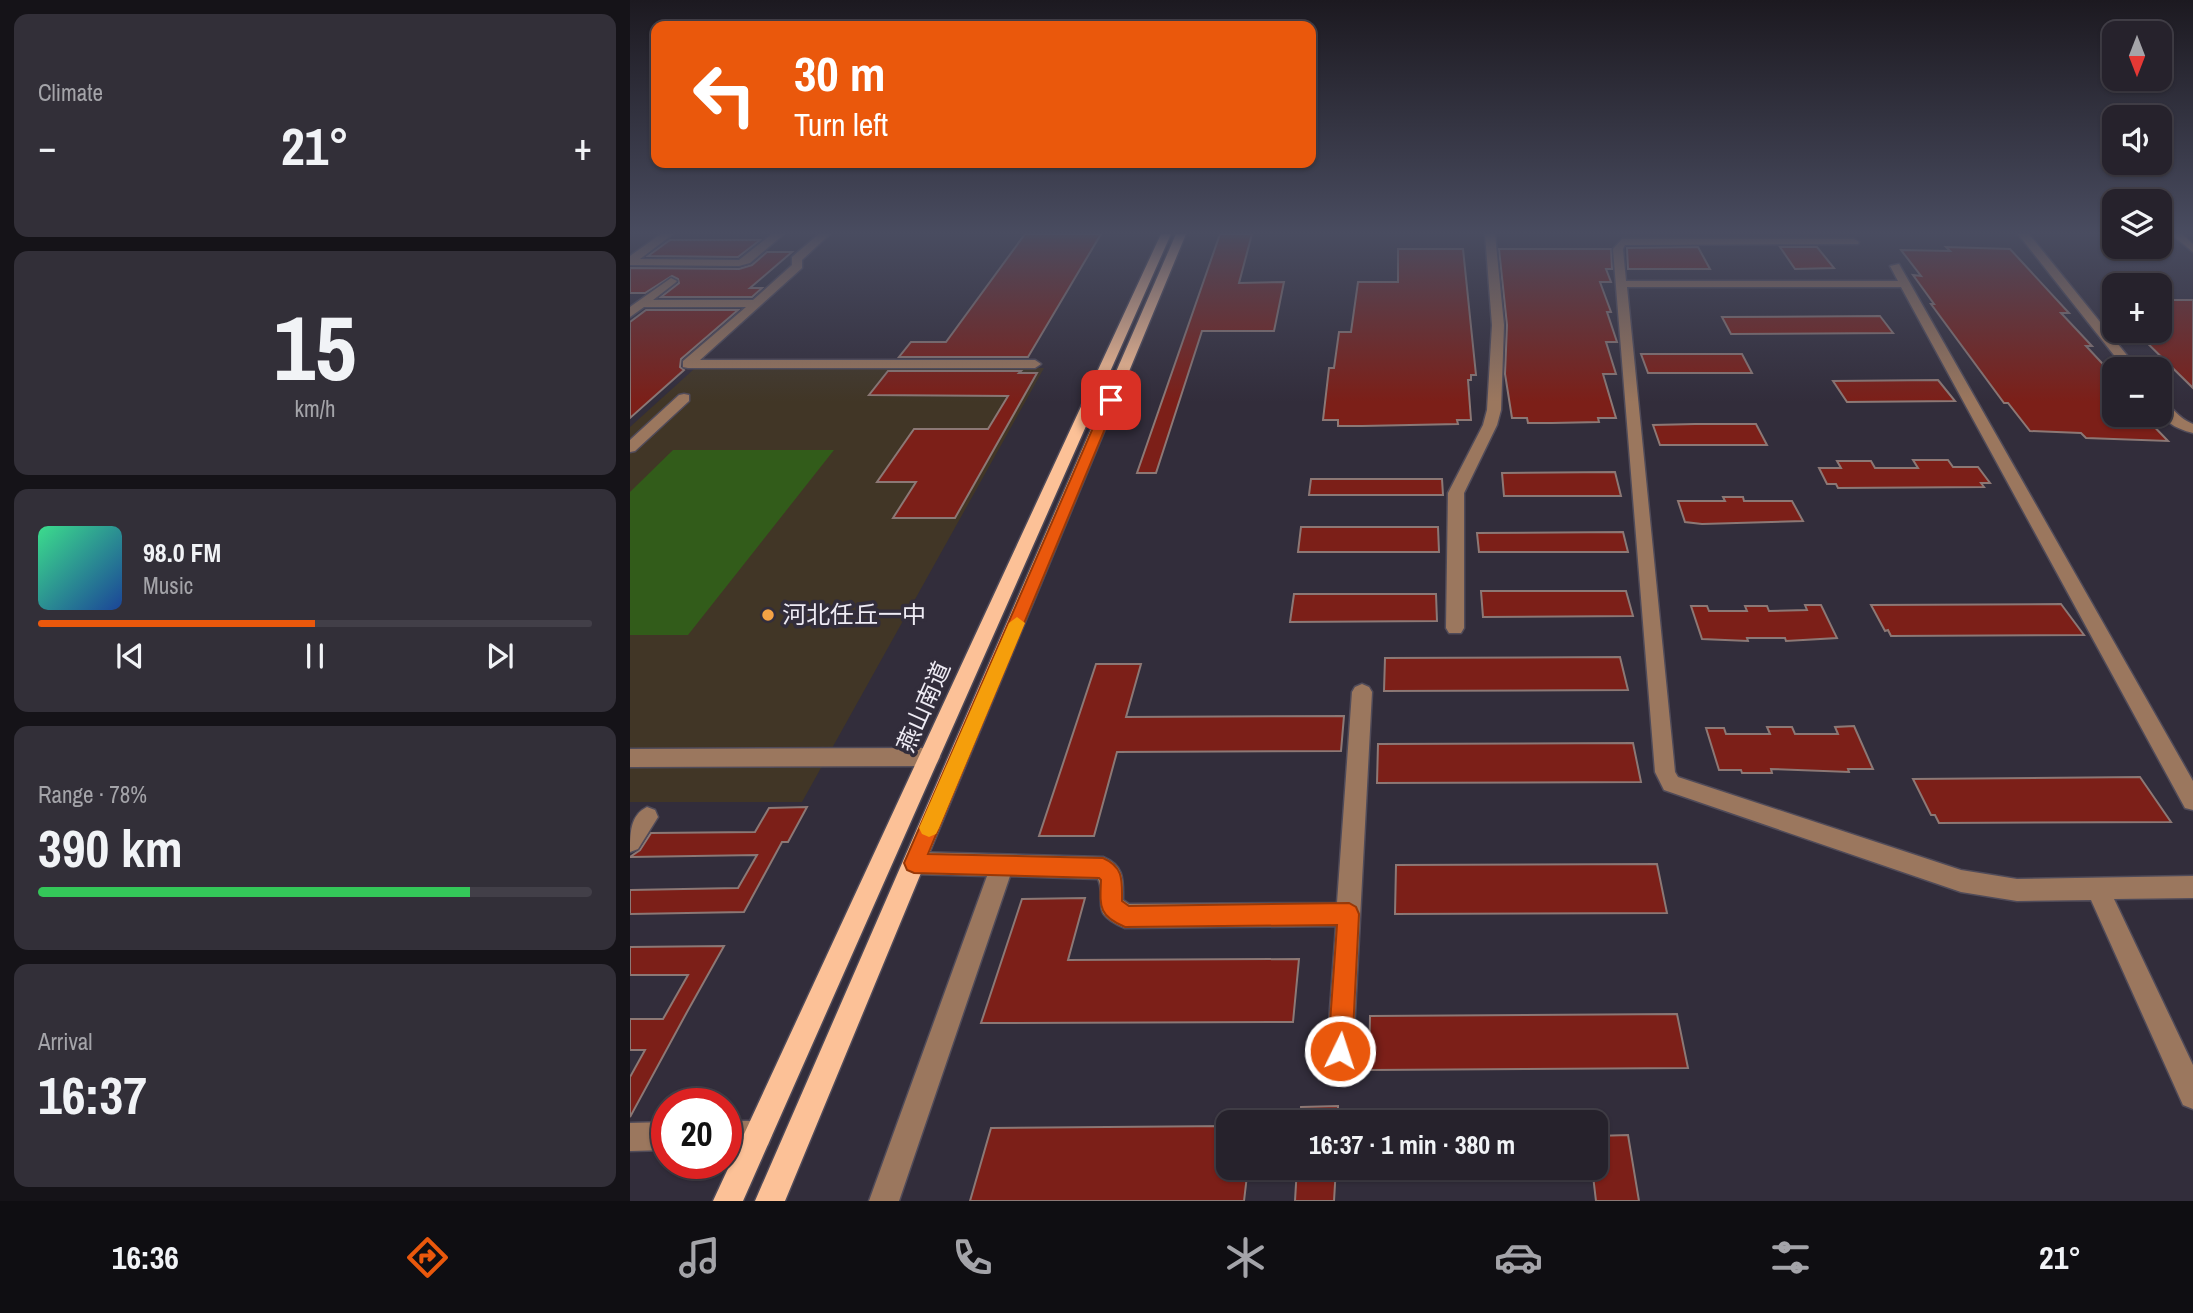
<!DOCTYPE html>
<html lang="en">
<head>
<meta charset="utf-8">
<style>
  body { margin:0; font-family:"Archivo Narrow","Noto Sans SC",sans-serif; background:#322f38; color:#f1f3f6; height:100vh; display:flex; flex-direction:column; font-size:26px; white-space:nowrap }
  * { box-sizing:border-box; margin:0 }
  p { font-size:23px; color:#a4a4a9 }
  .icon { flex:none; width:38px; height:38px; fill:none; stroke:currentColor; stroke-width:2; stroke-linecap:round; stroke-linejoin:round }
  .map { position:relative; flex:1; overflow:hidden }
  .drawer { display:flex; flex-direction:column; gap:14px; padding:14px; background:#151318; width:630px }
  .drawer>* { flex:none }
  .banner { position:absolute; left:21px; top:21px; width:665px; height:147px; border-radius:14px; box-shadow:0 2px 5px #0004,0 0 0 2px #423f48; background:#ea580c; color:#fff; overflow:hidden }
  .needle { width:46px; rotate:180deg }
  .fabs { position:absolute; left:1472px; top:21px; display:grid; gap:14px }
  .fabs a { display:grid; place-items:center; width:70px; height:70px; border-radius:14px; background:#26222c; box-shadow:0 2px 5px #0004,0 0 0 2px #423f48; font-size:35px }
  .speed { position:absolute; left:21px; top:1088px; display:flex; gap:14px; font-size:35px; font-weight:700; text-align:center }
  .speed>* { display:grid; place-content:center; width:91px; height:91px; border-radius:50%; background:#26222c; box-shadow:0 2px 5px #0004,0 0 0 2px #423f48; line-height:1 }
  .speed .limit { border:10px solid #d22; background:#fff; color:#111 }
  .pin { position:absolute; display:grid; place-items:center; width:60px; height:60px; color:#fff; margin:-30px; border-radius:14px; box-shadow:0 4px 10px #0006 }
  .me { position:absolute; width:77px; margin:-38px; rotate:4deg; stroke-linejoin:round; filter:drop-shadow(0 0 5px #0008) }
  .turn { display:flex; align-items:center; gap:24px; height:147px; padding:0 28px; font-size:32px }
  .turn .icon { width:91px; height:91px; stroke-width:2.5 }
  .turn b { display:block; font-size:49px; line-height:60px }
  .big { font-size:52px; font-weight:800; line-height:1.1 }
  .drawer .card { flex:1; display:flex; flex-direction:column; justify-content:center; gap:10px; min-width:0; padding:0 24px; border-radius:14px; background:#322f38 }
  .drawer .dial { align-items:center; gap:0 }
  .dial b { font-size:91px; line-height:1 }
  .song { display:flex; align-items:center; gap:21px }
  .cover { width:84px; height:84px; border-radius:10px; background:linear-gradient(135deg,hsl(150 70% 55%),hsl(220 70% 35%)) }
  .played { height:7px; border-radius:4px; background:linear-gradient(90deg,#ea580c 50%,#423f48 50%) }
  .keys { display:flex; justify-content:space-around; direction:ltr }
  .heat { display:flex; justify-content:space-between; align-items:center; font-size:38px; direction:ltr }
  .charge { height:10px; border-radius:5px; background:linear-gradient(90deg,#34c759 78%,#423f48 0) }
  .trip { position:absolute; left:586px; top:1110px; width:392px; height:70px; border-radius:14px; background:#26222c; box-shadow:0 2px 5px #0004,0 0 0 2px #423f48; font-weight:800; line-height:70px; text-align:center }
  .tabs { display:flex; height:112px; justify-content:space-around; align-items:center; background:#0f0e12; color:#a4a4a9 }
  .tabs .icon { width:49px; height:49px }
  .tabs .selected { color:#ea580c }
  .tabs b { font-size:32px; color:#f1f3f6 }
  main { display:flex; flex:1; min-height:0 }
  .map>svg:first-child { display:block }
  .education { fill:#413626 }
  .green { fill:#325c1a }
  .building { fill:#7c1f18; stroke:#8c7875; stroke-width:2 }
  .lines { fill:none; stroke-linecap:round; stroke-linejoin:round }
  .minor-casing { stroke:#504b59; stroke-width:3 }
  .major-casing { stroke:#504b59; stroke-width:3 }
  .minor { fill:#9b775e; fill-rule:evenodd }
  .major { fill:#fcc197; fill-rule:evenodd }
  .route { fill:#ea580c; stroke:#983908; stroke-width:2 }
  .slow { fill:#f59e0b }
  .poi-dot { fill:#f5a345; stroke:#322d3b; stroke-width:2.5 }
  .labels { text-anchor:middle; stroke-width:7; stroke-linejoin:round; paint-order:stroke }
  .poi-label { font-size:24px; fill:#eeebf4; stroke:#322d3b; text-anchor:start }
  .street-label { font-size:24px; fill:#eeebf4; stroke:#322d3b }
</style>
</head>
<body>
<main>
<section class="drawer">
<div class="card"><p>Climate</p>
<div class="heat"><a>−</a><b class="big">21°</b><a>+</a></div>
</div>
<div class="card dial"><b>15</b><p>km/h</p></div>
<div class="card">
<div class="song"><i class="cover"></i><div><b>98.0 FM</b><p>Music</p></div></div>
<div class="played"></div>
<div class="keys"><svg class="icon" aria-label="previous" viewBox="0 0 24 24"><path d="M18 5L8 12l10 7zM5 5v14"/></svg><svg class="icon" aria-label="pause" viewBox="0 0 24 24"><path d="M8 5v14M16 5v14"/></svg><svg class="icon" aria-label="next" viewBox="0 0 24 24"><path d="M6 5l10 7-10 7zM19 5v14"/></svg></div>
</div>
<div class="card"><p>Range · 78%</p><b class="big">390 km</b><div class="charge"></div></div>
<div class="card"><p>Arrival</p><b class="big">16:37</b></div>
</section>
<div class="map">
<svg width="1563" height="1201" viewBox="0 0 1563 1201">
  <rect width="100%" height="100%" fill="#322d3b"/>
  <path class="education" d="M 414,368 L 172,802 L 0,802 L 0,427 L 64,369 Z"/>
  <path class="green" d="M 43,450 L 204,450 L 58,635 L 0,635 L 0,492 Z"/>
  <path class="building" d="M 395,234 L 471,234 L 398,357 L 269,357 L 281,342 L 316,342 Z
    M 590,234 L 622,234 L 609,283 L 654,282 L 644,331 L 572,331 L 526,473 L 507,473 Z
    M 40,240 L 130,240 L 108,257 L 18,256 Z
    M 1068,247 L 1080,269 L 998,269 L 997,248 Z
    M 1150,247 L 1187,247 L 1204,268 L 1165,269 Z
    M 1316,247 L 1380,249 L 1439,313 L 1431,313 L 1462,346 L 1456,346 L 1484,376 L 1484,415 L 1513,415 L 1538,441 L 1456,438 L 1451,433 L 1400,431 L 1378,403 L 1374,403 L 1301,304 L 1304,304 L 1283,275 L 1291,276 L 1271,250 L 1320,251 Z
    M 768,249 L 833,249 L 846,375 L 841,375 L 841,380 L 838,380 L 841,420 L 827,420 L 828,424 L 732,426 L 708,426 L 708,420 L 693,420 L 699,368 L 704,368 L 709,332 L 721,332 L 728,282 L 768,282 Z
    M 869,249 L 981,249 L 982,269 L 976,269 L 981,282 L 970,282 L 981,312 L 977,312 L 987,342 L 976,342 L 986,374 L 973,374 L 986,418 L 968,418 L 969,422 L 922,423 L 898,423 L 897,418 L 882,418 L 875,374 L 877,325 Z
    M 137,252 L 162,252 L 120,288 L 132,288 L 122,297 L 31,297 L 49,283 L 48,279 L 42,276 L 15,293 L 0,293 L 0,268 L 109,269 L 122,265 Z
    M 1530,300 L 1563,300 L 1563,388 L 1505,331 L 1530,331 Z
    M 16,310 L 108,310 L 51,359 L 50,367 L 54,370 L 0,418 L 0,322 Z
    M 1250,316 L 1263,333 L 1101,334 L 1092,317 Z
    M 1011,354 L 1112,354 L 1122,373 L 1018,373 Z
    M 258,371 L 391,371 L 389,373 L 407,373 L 325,518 L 263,518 L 286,482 L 247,482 L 284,429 L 358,429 L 378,396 L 239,395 Z
    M 1308,380 L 1325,401 L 1217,402 L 1203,381 Z
    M 1065,424 L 1126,424 L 1137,445 L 1030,445 L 1023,425 Z
    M 1283,460 L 1318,460 L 1323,467 L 1348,467 L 1360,483 L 1351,483 L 1354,487 L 1208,488 L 1206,484 L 1197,484 L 1189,468 L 1211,468 L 1207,461 L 1241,461 L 1245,468 L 1288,468 Z
    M 985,472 L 991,496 L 874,496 L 872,473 Z
    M 681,479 L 812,479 L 813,495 L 679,495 Z
    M 1093,497 L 1113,497 L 1114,501 L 1162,501 L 1173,521 L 1072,524 L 1055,522 L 1048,501 L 1095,501 Z
    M 671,527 L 808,527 L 809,552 L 668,552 Z
    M 993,532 L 998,552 L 849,552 L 847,533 Z
    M 851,591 L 996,591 L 1003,616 L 853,617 Z
    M 664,594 L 806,594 L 807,621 L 660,622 Z
    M 1431,604 L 1454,635 L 1261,636 L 1258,630 L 1255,631 L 1241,605 Z
    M 1175,605 L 1191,605 L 1207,638 L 1156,641 L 1155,638 L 1117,638 L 1118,641 L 1072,639 L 1061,606 L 1077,606 L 1079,611 L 1117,611 L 1115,606 L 1137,606 L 1139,611 L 1177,610 Z
    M 990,657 L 998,690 L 754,691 L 755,658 Z
    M 466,664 L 511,664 L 496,717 L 714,716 L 711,751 L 487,752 L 464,836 L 409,836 Z
    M 1224,726 L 1243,769 L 1218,769 L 1219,772 L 1141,769 L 1142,773 L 1112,773 L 1111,770 L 1089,770 L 1076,728 L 1094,728 L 1096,734 L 1140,734 L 1137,727 L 1162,727 L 1165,734 L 1208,734 L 1205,727 Z
    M 1003,743 L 1011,782 L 747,783 L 748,744 Z
    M 1510,777 L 1541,822 L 1309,823 L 1305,815 L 1301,815 L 1283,779 Z
    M 177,807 L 158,842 L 152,842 L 114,912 L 0,914 L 0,890 L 108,888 L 127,855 L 0,857 L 10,850 L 21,833 L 125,832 L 139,808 Z
    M 1027,864 L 1037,913 L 765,914 L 766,865 Z
    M 455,898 L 438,960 L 669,959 L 663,1022 L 351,1023 L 392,899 Z
    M 94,946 L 57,1012 L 0,1117 L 0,1077 L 15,1050 L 0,1050 L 0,1019 L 33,1019 L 58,975 L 0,975 L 0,947 Z
    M 1047,1014 L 1058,1068 L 739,1070 L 740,1016 Z
    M 708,1106 L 708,1122 L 670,1122 L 671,1107 Z
    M 598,1126 L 598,1167 L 618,1167 L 614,1201 L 340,1201 L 361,1128 Z
    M 998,1135 L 1009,1201 L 966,1201 L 962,1167 L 966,1167 L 966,1136 Z
    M 667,1167 L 706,1167 L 704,1201 L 665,1201 Z"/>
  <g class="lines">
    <defs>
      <path id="minor" d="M 31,234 L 43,234 L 10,259 L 109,260 L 142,234 L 154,234 L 120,263 L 109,266 L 0,265 L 0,256 Z
        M 189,234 L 200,234 L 172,260 L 172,268 L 70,360 L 405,360 L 411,364 L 405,368 L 58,368 L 53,367 L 53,361 L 116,307 L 14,307 L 0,317 L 0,307 L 41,278 L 47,281 L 45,283 L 23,300 L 123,300 L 162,265 L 162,257 Z
        M 855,234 L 865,234 L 874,325 L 871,410 L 867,425 L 834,493 L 834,628 L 831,633 L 819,633 L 816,628 L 818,493 L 853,425 L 857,410 L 862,325 Z
        M 1388,234 L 1399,234 L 1508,369 L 1495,369 Z
        M 1541,234 L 1552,234 L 1563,244 L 1563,252 Z
        M 1224,239 L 1229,242 L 1228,244 L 995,245 L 993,249 L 996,281 L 1268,281 L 1260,266 L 1269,264 L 1563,781 L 1563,810 L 1555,808 L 1271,287 L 997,287 L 1045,772 L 1048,777 L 1331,870 L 1387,879 L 1563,876 L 1563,898 L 1484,899 L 1563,1065 L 1563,1109 L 1553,1105 L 1461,900 L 1387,901 L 1331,892 L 1034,790 L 1025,772 L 983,249 L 992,239 Z
        M 54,394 L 59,395 L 59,401 L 5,451 L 0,452 L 0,440 L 49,395 Z
        M 1530,399 C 1542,404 1545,417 1563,424 L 1563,433 C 1544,428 1528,420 1530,399 Z
        M 732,684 L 739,687 L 742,692 L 723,1051 L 719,1060 L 710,1064 L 701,1060 L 697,1051 L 706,926 L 495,928 C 457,912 478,903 468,879 L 380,876 L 269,1201 L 239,1201 L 357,876 L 284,874 L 276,870 L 273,863 L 276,856 L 284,852 L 473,857 C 495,866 493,880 493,900 L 499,904 L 707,903 L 722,692 L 725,687 Z
        M 300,748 L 307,751 L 310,757 L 307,763 L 300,766 L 0,767 L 0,749 Z
        M 17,807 L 25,810 L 28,817 L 8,849 L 0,852 C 0,834 0,815 17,807 Z
        M 96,1121 L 128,1121 L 138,1125 L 142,1135 L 138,1145 L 128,1149 L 96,1149 Z
        M 37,1122 L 37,1150 L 0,1151 L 0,1123 Z"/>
      <path id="major" d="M 531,234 L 541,234 L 113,1201 L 83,1201 Z
        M 546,234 L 556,234 L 155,1201 L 125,1201 Z"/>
    </defs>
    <use href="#minor" class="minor-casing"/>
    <use href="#major" class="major-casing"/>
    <use href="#minor" class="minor"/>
    <use href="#major" class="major"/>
  </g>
  <linearGradient id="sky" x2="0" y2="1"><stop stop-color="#1c1920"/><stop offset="0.58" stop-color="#494c60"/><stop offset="1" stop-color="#494c60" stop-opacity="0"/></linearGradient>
  <rect width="1563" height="402" fill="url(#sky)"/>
  <path class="route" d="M 481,396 L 487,400 L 298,854 L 473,858 C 494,867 492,881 492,901 L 499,906 L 719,903 L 726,907 L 729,914 L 722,1051 L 719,1060 L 710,1063 L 702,1060 L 698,1051 L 707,925 L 495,927 C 468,916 470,906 471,880 L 469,878 L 284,873 L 277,870 L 274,863 L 475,400 Z"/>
  <path class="slow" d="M 387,617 L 395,623 L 309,828 L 306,834 L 299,837 L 292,834 L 289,828 L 379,623 Z"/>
  <circle class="poi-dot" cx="138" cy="615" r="7"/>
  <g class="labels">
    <g class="poi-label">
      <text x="152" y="623">河北任丘一中</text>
    </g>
    <g class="street-label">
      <text transform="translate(294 707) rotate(-66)" y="8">燕山南道</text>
    </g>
  </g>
</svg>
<div class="fabs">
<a><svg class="needle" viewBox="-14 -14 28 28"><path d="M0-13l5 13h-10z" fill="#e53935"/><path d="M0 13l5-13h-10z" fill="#a4a4a9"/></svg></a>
<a><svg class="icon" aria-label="sound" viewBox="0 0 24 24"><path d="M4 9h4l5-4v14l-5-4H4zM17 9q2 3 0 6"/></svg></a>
<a><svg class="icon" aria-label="layers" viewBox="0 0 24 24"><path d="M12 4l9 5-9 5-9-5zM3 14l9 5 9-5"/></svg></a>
<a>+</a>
<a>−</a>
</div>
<div class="speed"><div class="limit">20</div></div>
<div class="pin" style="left:481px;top:400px;background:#d93025"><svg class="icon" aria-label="arrive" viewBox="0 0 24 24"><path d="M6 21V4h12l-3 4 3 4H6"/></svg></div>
<svg class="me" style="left:710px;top:1051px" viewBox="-20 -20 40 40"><circle r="17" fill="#ea580c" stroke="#fff" stroke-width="3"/><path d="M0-11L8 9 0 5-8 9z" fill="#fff"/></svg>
<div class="trip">16:37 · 1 min · 380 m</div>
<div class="banner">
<div class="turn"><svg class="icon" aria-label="left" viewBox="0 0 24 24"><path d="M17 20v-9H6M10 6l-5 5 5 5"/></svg><div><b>30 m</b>Turn left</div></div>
</div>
</div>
</main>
<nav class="tabs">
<b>16:36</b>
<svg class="icon selected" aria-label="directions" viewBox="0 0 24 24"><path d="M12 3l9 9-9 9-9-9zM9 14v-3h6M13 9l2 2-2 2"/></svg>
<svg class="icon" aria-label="music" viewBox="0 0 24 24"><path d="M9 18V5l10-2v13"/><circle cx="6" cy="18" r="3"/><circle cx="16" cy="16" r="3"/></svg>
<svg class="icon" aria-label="phone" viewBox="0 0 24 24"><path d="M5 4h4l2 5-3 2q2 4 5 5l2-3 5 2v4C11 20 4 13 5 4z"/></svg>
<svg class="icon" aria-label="climate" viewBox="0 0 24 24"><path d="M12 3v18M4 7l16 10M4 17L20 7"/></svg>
<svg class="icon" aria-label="car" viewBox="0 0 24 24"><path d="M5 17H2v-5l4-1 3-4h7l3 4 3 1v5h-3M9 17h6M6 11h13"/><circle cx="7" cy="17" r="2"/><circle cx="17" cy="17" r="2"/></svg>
<svg class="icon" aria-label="filters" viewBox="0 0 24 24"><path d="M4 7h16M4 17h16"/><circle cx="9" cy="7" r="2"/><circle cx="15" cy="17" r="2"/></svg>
<b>21°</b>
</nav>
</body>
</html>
